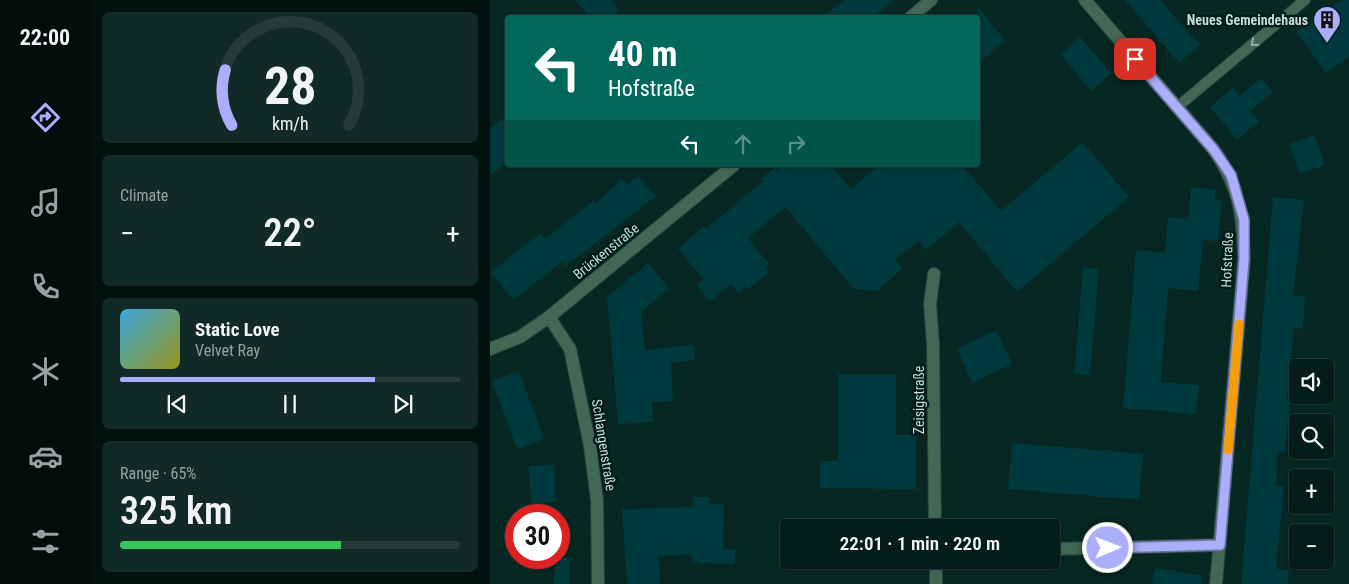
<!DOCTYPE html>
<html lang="en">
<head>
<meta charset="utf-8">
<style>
  body { margin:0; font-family:"Roboto Condensed",sans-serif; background:#122a27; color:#f1f3f6; height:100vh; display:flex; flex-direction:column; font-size:19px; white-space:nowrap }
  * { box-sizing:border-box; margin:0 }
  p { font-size:16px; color:#97a2a2 }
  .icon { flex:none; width:28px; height:28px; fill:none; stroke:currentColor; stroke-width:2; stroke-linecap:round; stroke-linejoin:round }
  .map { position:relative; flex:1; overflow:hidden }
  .sheet { display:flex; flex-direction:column; gap:12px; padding:12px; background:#02100e; width:400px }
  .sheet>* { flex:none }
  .guide { position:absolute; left:15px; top:15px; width:475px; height:152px; border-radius:5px; box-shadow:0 1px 4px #0004,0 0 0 1px #253b39; background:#00695c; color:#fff; overflow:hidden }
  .controls { position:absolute; left:799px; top:359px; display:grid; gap:10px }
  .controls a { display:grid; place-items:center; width:45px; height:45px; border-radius:5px; background:#041d1a; box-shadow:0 1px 4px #0004,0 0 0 1px #253b39; font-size:25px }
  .speed { position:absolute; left:15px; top:504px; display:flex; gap:10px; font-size:25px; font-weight:700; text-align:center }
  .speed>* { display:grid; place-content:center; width:65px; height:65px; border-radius:50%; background:#041d1a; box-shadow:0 1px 4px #0004,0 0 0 1px #253b39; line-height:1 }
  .speed .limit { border:8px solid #d22; background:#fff; color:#111 }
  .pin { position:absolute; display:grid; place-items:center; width:42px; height:42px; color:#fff; margin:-21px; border-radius:10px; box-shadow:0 2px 8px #0006 }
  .me { position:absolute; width:55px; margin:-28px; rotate:89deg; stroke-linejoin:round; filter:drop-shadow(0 0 4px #0008) }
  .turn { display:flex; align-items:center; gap:18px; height:105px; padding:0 20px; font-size:22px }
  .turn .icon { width:65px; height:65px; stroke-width:2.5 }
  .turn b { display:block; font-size:35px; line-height:42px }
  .lanes { display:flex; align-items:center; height:48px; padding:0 20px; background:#0003; justify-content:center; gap:25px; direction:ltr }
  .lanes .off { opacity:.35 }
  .big { font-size:38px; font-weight:600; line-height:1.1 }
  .sheet .widget { flex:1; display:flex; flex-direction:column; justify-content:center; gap:8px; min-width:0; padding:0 18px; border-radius:8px; background:#122a27 }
  .sheet .dial { align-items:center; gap:0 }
  .dial svg { height:130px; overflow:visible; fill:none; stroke:#253b39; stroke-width:7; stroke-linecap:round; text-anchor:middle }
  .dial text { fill:#f1f3f6; stroke:none }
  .song { display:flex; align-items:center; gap:15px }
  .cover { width:60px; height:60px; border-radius:8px; background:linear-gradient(135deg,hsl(200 70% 55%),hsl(60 70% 35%)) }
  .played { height:5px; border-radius:2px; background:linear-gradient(90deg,#abaffb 75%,#253b39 75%) }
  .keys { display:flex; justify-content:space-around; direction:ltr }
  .heat { display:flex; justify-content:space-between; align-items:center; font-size:28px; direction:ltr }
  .charge { height:8px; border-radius:4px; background:linear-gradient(90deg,#34c759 65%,#253b39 0) }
  .trip { position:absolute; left:290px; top:519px; width:280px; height:50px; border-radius:5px; background:#041d1a; box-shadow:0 1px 4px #0004,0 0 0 1px #253b39; font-weight:600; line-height:50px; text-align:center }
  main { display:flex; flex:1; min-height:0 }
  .tab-bar { display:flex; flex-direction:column; width:90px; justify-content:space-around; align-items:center; background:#020c0a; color:#97a2a2 }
  .tab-bar .icon { width:35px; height:35px }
  .tab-bar .selected { color:#abaffb }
  .tab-bar b { font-size:22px; color:#f1f3f6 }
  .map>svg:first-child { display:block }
  .building { fill:#00393d }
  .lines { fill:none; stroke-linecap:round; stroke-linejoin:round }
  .lane-casing { stroke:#25443f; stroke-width:12 }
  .street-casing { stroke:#25443f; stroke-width:14 }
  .lane { stroke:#436755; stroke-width:10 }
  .street { stroke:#436755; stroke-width:12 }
  .oneway { stroke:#92ada4 }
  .route-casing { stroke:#6f72a3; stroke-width:12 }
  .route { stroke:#abaffb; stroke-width:9 }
  .slow { stroke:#f59e0b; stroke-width:9 }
  .labels { text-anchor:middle; stroke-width:5; stroke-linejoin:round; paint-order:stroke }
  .poi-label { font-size:14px; font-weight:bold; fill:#c6dcd8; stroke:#001d19; text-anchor:end }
  .street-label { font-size:14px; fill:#c6dcd8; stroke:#001d19 }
</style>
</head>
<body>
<main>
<nav class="tab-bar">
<b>22:00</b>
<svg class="icon selected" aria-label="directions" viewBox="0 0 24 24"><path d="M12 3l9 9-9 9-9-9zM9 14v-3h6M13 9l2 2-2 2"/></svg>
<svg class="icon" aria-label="music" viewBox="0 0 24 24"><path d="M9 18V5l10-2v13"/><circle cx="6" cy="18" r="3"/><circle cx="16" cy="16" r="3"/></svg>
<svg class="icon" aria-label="phone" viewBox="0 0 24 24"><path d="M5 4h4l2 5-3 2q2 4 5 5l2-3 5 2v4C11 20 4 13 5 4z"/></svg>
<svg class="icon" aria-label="climate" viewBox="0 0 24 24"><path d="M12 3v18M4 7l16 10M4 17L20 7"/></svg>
<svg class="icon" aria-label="car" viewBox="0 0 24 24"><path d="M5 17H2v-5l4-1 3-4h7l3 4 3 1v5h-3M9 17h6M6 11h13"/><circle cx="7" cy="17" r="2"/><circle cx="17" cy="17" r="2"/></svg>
<svg class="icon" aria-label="filters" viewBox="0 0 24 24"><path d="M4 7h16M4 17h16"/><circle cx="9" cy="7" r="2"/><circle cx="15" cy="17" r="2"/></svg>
</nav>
<section class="sheet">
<div class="widget dial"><svg viewBox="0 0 100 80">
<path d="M14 69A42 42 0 1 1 86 69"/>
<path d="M14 69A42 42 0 0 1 10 35" stroke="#abaffb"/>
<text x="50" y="56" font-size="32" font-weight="700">28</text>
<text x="50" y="72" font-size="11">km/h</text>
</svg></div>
<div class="widget"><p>Climate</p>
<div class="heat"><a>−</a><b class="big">22°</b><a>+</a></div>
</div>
<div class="widget">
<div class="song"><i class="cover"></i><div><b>Static Love</b><p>Velvet Ray</p></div></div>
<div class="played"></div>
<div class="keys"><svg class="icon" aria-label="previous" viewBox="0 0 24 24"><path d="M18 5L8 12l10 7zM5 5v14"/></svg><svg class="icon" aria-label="pause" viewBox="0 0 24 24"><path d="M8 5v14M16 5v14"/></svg><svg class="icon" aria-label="next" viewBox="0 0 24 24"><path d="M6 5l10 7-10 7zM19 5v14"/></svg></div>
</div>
<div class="widget"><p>Range · 65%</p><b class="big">325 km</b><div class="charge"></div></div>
</section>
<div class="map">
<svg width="859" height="584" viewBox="0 0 859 584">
  <rect width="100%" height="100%" fill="#062722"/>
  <path class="building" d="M 85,0 L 121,0 L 129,9 L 120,18 L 101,18 Z
    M 353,0 L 403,0 L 382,18 L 332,18 Z
    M 635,0 L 670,0 L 710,45 L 689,63 Z
    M 851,0 L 859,0 L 859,57 L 836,73 L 806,32 Z
    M 488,7 L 515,40 L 488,64 Z
    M 590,37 L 621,73 L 601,91 L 570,54 Z
    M 771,78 L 783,92 L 760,111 L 769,121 L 747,140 L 720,107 L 743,87 L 750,96 Z
    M 18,115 L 18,162 L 0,175 L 0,128 Z
    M 824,135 L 835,165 L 810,174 L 799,144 Z
    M 593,142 L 639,197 L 527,292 L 469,222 L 436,250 L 428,241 L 405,260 L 412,269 L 387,291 L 364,289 L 295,207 L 258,238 L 279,264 L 276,267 L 279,272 L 258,290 L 255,286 L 248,293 L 241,284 L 220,301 L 206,285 L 213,279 L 188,249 L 214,226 L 216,229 L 273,181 L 271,179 L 288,165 L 341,165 L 361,189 L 389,165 L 472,165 L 511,211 Z
    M 148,176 L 166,196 L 76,266 L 72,262 L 23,300 L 1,272 L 50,233 L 55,239 L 103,201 L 105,204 L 132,179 L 137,185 Z
    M 701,187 L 726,189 L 725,200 L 732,201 L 728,241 L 713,240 L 708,291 L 678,288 L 671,382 L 709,385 L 706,414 L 633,408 L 646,250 L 675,253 L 678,217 L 698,219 Z
    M 783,197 L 814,200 L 803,295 L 815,296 L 813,329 L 804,328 L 797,401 L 800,401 L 795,452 L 788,451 L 786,485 L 794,486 L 786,569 L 799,570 L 798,584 L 751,584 Z
    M 158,263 L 179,288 L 151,312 L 155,350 L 203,345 L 205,360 L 181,363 L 183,401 L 162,402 L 163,422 L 128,424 L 117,297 Z
    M 593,267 L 609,269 L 600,375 L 584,374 Z
    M 506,330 L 522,364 L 482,383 L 467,349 Z
    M 29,371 L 54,439 L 27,449 L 2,381 Z
    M 348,374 L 406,374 L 406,435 L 426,435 L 426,489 L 330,488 L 330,461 L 348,461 Z
    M 522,443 L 653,454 L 649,500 L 518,489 Z
    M 64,465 L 66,502 L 41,504 L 39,466 Z
    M 203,497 L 220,497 L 220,504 L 234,504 L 233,549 L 245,549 L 245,564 L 202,563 L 202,555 L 169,556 L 170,584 L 137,584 L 132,509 L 203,507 Z
    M 66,558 L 80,558 L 80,584 L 63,584 Z
    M 665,568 L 711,576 L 711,584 L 662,584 Z"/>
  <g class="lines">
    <defs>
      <path id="lane" d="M 686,108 L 815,0"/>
      <path id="street" d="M 595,0 L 724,150 C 750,188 753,216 754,260 L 726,584
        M 420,18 L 441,0
        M 444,274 L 440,304 L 443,344 L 445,528
        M 59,317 L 80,349 L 100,446 L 107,500 L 108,584
        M 0,349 L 30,337 L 59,317 L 244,165
        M 561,549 L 730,545
        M 446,560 L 446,584"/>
    </defs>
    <use href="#lane" class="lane-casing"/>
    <use href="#street" class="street-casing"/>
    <use href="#lane" class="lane"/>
    <use href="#street" class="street"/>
  </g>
  <defs><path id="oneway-chevron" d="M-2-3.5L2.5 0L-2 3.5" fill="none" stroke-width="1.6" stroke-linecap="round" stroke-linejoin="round" transform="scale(1.25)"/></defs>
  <use class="oneway" href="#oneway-chevron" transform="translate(764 43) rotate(140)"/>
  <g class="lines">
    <defs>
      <path id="route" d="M 618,548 L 730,545 L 754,260 L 754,220 L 741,175 L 724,150 L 645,59"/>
    </defs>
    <use href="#route" class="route-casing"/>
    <use href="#route" class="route"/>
    <path class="slow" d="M 738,450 L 749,324"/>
  </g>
  <defs>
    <symbol id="building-pin" viewBox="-11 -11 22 30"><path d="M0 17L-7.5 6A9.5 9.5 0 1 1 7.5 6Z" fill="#abaffb" stroke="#001d19"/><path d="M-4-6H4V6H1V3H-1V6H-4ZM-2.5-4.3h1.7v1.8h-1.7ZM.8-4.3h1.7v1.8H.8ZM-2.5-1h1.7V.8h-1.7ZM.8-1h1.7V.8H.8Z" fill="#111"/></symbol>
  </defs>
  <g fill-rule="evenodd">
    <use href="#building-pin" x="821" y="4" width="32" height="43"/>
  </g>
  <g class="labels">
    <g class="poi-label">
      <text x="818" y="25">Neues Gemeindehaus</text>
    </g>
    <g class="street-label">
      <text transform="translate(116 251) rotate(-39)" y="5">Brückenstraße</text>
      <text transform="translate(737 260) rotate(-88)" y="5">Hofstraße</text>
      <text transform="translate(429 400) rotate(-90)" y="5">Zeisigstraße</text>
      <text transform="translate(114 445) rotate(81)" y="5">Schlangenstraße</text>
    </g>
  </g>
</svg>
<div class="controls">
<a><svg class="icon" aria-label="sound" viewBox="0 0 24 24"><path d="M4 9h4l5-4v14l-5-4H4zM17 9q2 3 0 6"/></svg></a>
<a><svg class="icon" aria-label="search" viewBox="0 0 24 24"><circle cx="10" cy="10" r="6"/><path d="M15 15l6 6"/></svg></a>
<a>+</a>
<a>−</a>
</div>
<div class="speed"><div class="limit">30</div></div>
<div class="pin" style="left:645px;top:59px;background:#d93025"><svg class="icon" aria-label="arrive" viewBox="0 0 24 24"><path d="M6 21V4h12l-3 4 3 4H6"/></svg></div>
<svg class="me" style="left:618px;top:548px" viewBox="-20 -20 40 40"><circle r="17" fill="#abaffb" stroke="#fff" stroke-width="3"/><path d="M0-11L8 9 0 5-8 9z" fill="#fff"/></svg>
<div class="trip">22:01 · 1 min · 220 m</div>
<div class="guide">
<div class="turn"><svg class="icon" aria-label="left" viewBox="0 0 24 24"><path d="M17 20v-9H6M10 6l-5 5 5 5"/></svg><div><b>40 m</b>Hofstraße</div></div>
<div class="lanes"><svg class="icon" aria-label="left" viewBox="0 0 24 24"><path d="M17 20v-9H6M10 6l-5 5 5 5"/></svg><svg class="icon off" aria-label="ahead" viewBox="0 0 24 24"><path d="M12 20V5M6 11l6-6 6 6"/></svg><svg class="icon off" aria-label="right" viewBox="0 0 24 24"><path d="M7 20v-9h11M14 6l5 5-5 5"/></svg></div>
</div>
</div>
</main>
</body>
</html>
